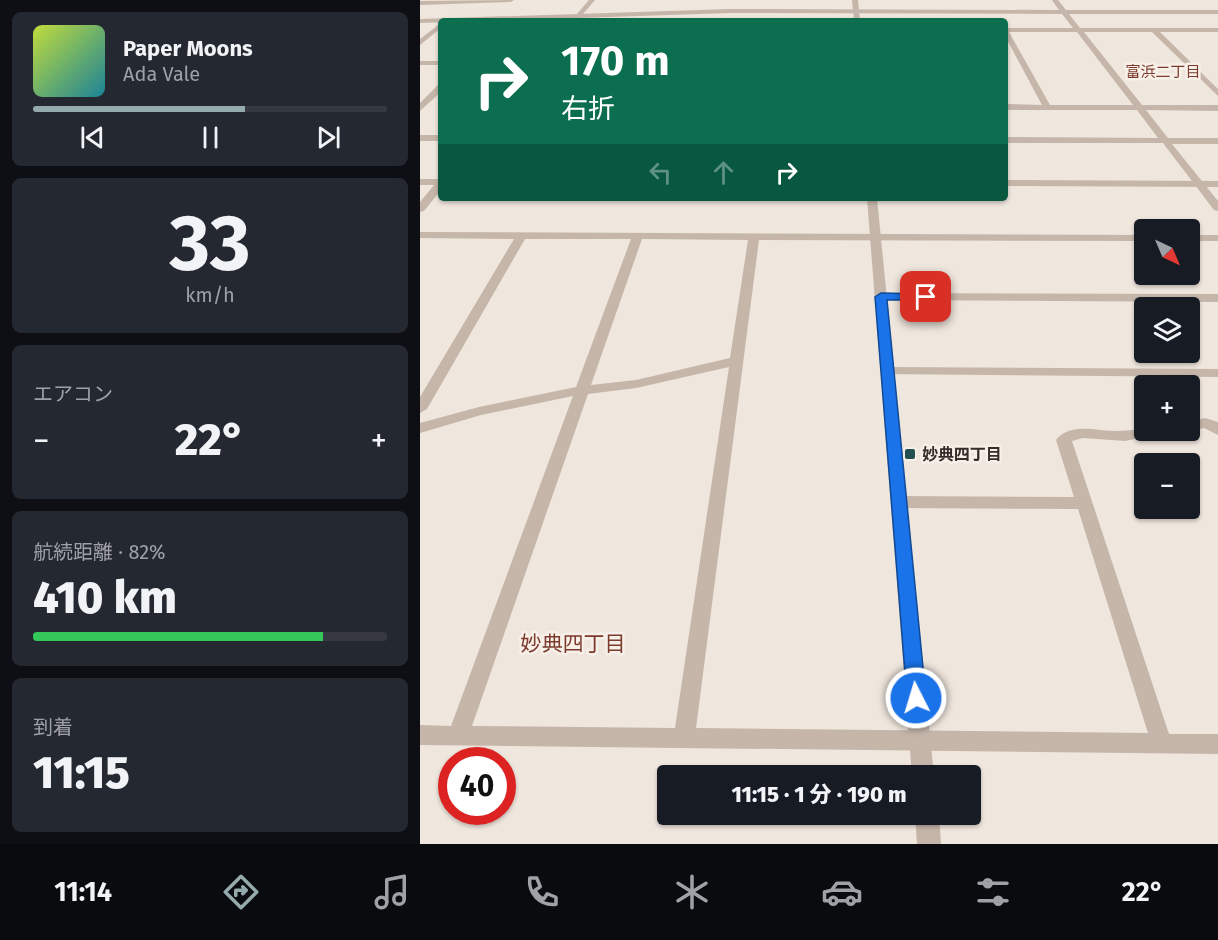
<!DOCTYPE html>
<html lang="ja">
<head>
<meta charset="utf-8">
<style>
  body { margin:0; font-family:"Fira Sans","Noto Sans JP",sans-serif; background:#242831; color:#f1f3f6; height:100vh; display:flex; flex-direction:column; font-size:22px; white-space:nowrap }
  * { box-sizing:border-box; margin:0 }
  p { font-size:20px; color:#9ea1a6 }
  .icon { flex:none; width:33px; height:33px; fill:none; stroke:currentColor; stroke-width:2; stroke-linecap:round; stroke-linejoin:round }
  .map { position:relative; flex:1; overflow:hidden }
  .details { display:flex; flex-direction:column; gap:12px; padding:12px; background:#0d0f14; width:420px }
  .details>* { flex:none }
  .banner { position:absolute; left:18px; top:18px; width:570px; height:183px; border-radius:6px; box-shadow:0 2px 4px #0004; background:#0b6e4f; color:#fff; overflow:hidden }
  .needle { width:39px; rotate:136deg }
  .fabs { position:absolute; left:714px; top:219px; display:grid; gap:12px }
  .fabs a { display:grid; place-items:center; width:66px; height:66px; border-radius:6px; background:#171b24; box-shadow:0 2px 4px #0004; font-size:30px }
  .speed { position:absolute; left:18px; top:747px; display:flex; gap:12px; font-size:30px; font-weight:700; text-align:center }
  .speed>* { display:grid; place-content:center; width:78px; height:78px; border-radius:50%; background:#171b24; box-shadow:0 2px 4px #0004; line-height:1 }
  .speed .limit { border:9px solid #d22; background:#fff; color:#111 }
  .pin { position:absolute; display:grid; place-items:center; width:51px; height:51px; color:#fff; margin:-26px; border-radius:12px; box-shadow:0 3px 9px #0006 }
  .me { position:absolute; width:66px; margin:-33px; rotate:355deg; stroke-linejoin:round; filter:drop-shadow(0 0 4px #0008) }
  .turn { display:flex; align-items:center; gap:21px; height:126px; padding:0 24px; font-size:27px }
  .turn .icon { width:78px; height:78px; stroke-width:2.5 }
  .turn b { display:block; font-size:42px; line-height:51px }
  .lanes { display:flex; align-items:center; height:57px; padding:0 24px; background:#0003; justify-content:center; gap:30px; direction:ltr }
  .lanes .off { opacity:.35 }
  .big { font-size:45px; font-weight:800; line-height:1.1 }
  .details .widget { flex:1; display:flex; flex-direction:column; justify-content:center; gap:9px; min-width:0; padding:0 21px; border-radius:9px; background:#242831 }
  .details .dial { align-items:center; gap:0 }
  .dial b { font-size:78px; line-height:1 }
  .song { display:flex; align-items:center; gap:18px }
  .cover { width:72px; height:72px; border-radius:9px; background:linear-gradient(135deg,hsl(70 70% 55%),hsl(190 70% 35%)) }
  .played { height:6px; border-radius:3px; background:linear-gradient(90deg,#94aaac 60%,#363941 60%) }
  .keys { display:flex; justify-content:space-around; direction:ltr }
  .heat { display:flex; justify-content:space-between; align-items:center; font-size:33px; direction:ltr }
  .charge { height:9px; border-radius:4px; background:linear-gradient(90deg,#34c759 82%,#363941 0) }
  .trip { position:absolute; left:237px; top:765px; width:324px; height:60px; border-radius:6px; background:#171b24; box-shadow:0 2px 4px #0004; font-weight:800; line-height:60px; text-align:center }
  .tabs { display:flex; height:96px; justify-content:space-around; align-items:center; background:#090b0e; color:#9ea1a6 }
  .tabs .icon { width:42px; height:42px }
  .tabs .active { color:#94aaac }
  .tabs b { font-size:27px; color:#f1f3f6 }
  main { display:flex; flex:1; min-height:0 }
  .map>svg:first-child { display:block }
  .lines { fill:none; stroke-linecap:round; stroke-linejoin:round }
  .minor { fill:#c6b6aa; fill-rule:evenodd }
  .tertiary { fill:#c6b6aa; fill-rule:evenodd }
  .route { fill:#1a73e8; stroke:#114b97; stroke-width:1.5 }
  .poi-dot { fill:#235052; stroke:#f7f0e9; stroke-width:2 }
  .labels { text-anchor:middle; stroke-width:5; stroke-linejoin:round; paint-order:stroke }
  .far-neighbourhood-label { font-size:15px; fill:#7b3a2b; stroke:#f7f0e9 }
  .poi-label { font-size:16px; font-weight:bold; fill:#352c29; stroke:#f7f0e9; text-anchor:start }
  .near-neighbourhood-label { font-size:21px; fill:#7b3a2b; stroke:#f7f0e9 }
</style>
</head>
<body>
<main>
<section class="details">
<div class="widget">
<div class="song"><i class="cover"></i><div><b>Paper Moons</b><p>Ada Vale</p></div></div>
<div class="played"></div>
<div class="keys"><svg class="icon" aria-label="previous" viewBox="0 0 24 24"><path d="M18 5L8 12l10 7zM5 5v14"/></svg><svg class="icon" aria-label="pause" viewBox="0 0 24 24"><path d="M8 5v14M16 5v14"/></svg><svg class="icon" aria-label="next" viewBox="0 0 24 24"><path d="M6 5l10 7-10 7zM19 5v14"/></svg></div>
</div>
<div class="widget dial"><b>33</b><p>km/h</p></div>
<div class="widget"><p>エアコン</p>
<div class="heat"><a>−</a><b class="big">22°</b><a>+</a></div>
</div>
<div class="widget"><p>航続距離 · 82%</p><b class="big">410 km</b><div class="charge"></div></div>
<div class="widget"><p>到着</p><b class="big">11:15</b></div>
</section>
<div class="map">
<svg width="798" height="844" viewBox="0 0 798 844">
  <rect width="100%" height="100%" fill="#efe6dd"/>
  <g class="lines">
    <path class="minor" d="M 632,0 L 638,0 L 646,10 L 798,10 L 798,14 L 649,14 L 660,28 L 798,28 L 798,32 L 740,32 L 798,89 L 798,96 L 732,32 L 664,32 L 722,105 L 798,105 L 798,111 L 726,110 L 748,138 L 798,138 L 798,144 L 752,144 L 798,201 L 798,211 L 794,210 L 743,143 L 585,143 L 585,137 L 738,138 L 717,110 L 585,110 L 585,104 L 622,105 L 585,36 L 585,28 L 653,28 L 642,14 L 310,13 L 0,23 L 0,19 L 310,9 L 639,10 ZM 589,32 L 657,32 L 713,105 L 630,105 Z
      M 21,23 L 21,28 L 0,45 L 0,39 Z
      M 0,61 L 21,61 L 21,65 L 0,65 Z
      M 18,85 L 21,85 L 21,92 L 0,111 L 0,103 Z
      M 0,135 L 21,135 L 21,141 L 0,141 Z
      M 0,232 L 724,235 L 724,241 L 339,240 L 276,728 L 728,733 L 658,509 L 479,508 L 473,506 L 471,502 L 473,498 L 479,496 L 654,497 L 636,440 C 650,422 677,431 696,431 C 705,431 715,430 724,428 L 724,430 L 746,430 L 744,433 L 705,441 L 663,438 L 652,441 L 749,734 L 798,734 L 798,754 L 0,745 L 0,725 L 31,726 L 153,396 L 61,415 L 0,433 L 0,423 L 59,407 L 156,387 L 211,239 L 105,239 L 7,409 L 0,413 L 0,397 L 94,239 L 0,238 ZM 222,239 L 328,240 L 310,358 L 216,380 L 171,385 ZM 309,367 L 255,728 L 52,726 L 168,394 L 216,388 Z
      M 770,235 L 798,235 L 798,241 L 770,241 Z
      M 461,293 L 798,294 L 798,302 L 457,300 L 455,297 Z
      M 468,367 L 798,369 L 798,377 L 463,374 L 461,371 L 463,368 Z
      M 785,418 L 798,422 L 798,435 L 784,428 L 770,431 L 769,430 L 770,421 Z"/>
    <path class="tertiary" d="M 94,0 L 91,2 L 0,5 L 0,1 Z
      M 169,0 L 175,0 L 157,21 L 151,21 Z
      M 432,0 L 438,0 L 440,21 L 434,21 Z
      M 0,179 L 21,179 L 21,190 L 4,211 L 0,212 L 0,202 L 14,185 L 0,185 Z
      M 585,180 L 798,181 L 798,187 L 585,186 Z
      M 447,198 L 457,198 L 514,776 L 492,776 Z
      M 495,814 L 519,814 L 521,844 L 497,844 Z"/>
  </g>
  <path class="route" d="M 461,293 L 506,294 L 511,297 L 506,300 L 467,300 L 506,698 L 503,704 L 496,706 L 490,704 L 487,698 L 455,297 Z"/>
  <rect class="poi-dot" x="484" y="448" width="12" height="12" rx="3"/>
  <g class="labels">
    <g class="far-neighbourhood-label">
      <text x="743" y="77">富浜二丁目</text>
    </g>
    <g class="poi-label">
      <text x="502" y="460">妙典四丁目</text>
    </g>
    <g class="near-neighbourhood-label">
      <text x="153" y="651">妙典四丁目</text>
    </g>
  </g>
</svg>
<div class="fabs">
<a><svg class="needle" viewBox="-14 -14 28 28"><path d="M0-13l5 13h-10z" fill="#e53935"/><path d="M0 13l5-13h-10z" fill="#9ea1a6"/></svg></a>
<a><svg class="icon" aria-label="layers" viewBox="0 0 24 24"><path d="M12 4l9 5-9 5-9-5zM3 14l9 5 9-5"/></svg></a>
<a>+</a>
<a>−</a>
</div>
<div class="speed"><div class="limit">40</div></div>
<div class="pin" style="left:506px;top:297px;background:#d93025"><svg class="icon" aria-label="arrive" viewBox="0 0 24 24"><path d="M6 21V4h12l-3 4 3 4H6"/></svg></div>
<svg class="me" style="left:496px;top:698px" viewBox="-20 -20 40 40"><circle r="17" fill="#1a73e8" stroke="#fff" stroke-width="3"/><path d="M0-11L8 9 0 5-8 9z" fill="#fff"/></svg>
<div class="trip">11:15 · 1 分 · 190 m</div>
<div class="banner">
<div class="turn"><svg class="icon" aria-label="right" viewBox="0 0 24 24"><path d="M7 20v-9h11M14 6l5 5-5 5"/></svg><div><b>170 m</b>右折</div></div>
<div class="lanes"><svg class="icon off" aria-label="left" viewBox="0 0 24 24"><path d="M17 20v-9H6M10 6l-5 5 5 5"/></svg><svg class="icon off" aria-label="ahead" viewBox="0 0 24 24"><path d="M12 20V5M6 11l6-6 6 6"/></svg><svg class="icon" aria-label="right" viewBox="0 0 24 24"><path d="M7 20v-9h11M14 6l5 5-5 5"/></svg></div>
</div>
</div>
</main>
<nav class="tabs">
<b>11:14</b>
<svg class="icon active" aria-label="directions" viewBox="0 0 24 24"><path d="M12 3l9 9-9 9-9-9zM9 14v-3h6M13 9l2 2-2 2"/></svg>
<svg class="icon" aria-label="music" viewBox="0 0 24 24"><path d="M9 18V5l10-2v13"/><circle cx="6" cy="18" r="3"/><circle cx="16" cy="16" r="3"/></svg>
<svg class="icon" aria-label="phone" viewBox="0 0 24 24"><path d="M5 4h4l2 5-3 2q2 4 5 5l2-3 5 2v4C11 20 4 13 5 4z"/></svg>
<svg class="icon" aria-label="climate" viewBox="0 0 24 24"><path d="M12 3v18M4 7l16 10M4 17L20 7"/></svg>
<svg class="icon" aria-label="car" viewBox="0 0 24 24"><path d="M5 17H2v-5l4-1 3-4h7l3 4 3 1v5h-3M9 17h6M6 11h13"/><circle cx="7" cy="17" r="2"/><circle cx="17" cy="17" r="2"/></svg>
<svg class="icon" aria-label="filters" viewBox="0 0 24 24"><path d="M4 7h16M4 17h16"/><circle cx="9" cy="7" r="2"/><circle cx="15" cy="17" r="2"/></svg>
<b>22°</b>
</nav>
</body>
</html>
